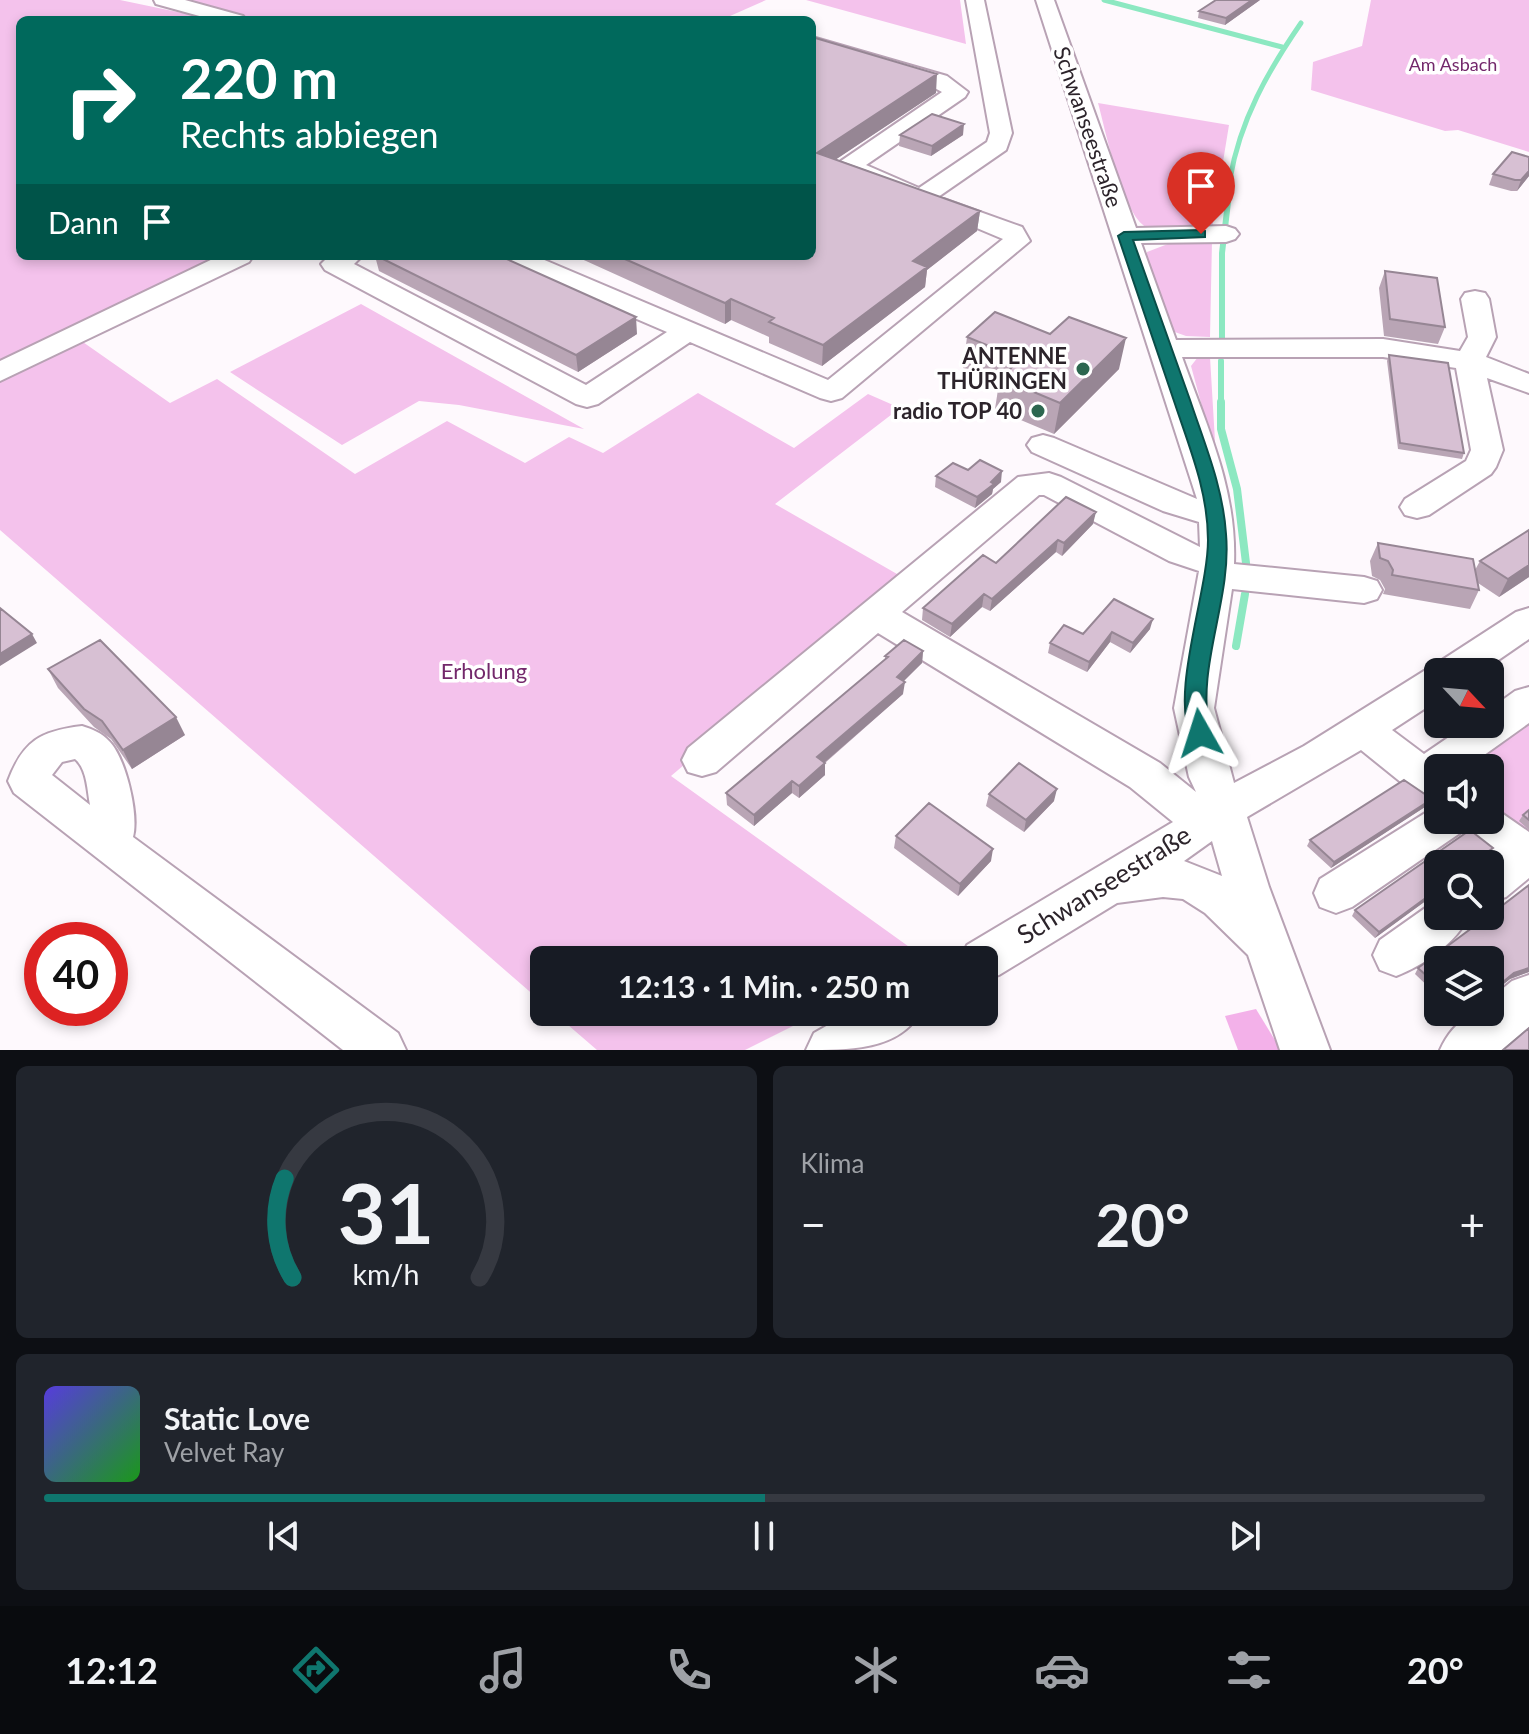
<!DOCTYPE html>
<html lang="de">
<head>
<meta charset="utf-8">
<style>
  body { margin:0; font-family:Lato,sans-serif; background:#20242c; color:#f1f3f6; height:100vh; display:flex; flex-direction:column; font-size:30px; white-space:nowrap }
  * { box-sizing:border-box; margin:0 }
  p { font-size:26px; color:#9ea1a6 }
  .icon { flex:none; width:44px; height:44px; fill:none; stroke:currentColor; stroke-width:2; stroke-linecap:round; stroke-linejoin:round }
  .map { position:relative; height:1050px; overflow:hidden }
  .drawer { display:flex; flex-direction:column; gap:16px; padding:16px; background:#0d0f14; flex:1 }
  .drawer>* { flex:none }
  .top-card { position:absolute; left:16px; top:16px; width:800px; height:244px; border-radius:12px; box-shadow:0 4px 12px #0003; background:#00695c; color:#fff; overflow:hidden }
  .needle { width:52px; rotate:116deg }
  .buttons { position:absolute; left:1424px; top:658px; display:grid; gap:16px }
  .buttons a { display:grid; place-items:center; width:80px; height:80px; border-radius:12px; background:#171b24; box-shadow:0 4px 12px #0003; font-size:40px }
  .speed { position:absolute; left:24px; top:922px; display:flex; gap:16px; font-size:40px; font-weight:700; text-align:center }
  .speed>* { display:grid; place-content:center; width:104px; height:104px; border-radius:50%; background:#171b24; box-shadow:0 4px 12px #0003; line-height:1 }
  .speed .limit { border:12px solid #d22; background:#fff; color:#111 }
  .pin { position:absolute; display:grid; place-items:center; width:68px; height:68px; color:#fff; margin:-82px -34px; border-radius:50% 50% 50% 0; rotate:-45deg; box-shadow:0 0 8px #0007 }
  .pin .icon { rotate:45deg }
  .me { position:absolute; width:88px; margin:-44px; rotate:354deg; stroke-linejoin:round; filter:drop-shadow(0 0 6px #0008) }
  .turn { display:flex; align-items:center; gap:28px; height:168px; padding:0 32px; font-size:36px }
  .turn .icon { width:104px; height:104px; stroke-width:2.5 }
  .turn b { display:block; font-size:56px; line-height:68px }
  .then { display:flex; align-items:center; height:76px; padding:0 32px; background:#0003; gap:16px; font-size:30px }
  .big { font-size:60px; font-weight:700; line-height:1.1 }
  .drawer .tile { flex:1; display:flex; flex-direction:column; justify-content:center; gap:12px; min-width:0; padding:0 28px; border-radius:12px; background:#20242c }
  .drawer .dial { align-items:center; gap:0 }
  .dial svg { height:208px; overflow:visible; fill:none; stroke:#363941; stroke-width:7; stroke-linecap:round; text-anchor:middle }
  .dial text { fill:#f1f3f6; stroke:none }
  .song { display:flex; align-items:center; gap:24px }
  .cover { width:96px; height:96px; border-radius:12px; background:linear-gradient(135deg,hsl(250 70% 55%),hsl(120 70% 35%)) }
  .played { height:8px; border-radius:4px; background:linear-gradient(90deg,#0f766e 50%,#363941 50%) }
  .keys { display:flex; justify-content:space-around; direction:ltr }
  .heat { display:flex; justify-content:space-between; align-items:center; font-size:44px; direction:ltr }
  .drawer .tiles { flex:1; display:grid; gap:16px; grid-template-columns:1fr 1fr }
  .tile:last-child { grid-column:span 2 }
  .trip { position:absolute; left:530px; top:946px; width:468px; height:80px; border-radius:12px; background:#171b24; box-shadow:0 4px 12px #0003; font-weight:700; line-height:80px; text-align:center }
  .menu { display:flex; height:128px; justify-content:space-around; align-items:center; background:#090b0e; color:#9ea1a6 }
  .menu .icon { width:56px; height:56px }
  .menu .on { color:#0f766e }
  .menu b { font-size:36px; color:#f1f3f6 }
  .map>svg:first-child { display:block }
  .green { fill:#f4c2ec }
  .forest { fill:#f3b1e9 }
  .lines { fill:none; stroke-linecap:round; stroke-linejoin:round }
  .stream-far2 { stroke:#8ce8c1; stroke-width:5 }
  .stream-far1 { stroke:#8ce8c1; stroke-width:6 }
  .stream { stroke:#8ce8c1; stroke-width:8 }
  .minor-casing { stroke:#b8a2b4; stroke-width:4 }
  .minor { fill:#fff; fill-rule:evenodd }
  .wall { fill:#b9a5b5 }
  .shaded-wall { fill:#968694 }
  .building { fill:#d7c0d3; stroke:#968694; stroke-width:2 }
  .route { fill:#0f766e; stroke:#0a4d48; stroke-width:2 }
  .poi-dot { fill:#2c664f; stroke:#fff; stroke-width:3 }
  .labels { text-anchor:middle; stroke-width:7; stroke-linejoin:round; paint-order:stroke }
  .far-park-label { font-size:18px; fill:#73286b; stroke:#fff }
  .street-label { font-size:22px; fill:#2c242b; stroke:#fff }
  .poi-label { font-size:22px; font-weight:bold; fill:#2c242b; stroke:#fff; text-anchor:end }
  .park-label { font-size:22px; fill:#73286b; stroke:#fff }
  .near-street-label { font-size:26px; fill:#2c242b; stroke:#fff }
</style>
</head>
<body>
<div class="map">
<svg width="1529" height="1050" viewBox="0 0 1529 1050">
  <rect width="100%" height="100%" fill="#fef9fd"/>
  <path class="green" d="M 0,0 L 120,0 L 216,20 L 20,20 L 20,256 L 228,256 L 0,364 Z
    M 185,0 L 766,0 L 721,20 L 259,20 Z
    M 806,0 L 960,0 L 966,44 Z
    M 1371,0 L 1529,0 L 1529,152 L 1458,130 L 1445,131 L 1311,90 L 1313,62 L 1362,46 Z
    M 1098,103 L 1229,125 L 1212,229 C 1193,229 1167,233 1149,228 C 1124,222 1105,128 1098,103 Z
    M 1212,241 L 1210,337 L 1186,336 L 1172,331 L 1146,258 L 1147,252 L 1173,242 Z
    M 361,304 L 584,429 L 459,405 L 419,401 L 342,445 L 230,372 Z
    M 80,340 L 170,403 L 217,379 L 355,474 L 447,421 L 525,463 L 569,437 L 603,453 L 698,393 L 794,448 L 868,394 L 900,408 L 775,504 L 904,578 L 671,776 L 926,959 L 544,960 L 544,1004 L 0,530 L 0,377 Z
    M 1198,357 L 1210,357 L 1216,458 L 1191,366 Z
    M 1529,718 L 1529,846 L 1490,816 L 1490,768 L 1456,768 Z
    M 553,1012 L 821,1012 L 745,1050 L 597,1050 Z"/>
  <path class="forest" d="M 1256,1009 L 1281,1050 L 1238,1050 L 1225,1016 Z"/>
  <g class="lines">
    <path class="stream-far2" d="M 1104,0 L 1282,47
      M 1230,179 C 1240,120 1268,71 1301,23"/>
    <path class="stream-far1" d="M 1222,340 L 1222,253 L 1231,177
      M 1221,361 L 1221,404"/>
    <path class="stream" d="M 1221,402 L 1221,429 L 1237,489 L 1246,563
      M 1236,646 L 1245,594"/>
    <defs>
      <path id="minor" d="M 154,0 L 185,0 L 243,16 L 246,20 L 214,20 L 156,4 Z
        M 966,0 L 984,0 L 1012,133 L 1006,150 L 938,197 L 1022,227 L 1030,241 L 842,398 L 831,401 L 820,398 L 690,342 L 598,404 L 587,407 L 576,404 L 325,270 L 321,264 L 329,256 L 362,256 L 354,264 L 586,385 L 667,332 L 504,262 L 500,256 L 535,256 L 828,380 L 1003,239 L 841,171 L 837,166 L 841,161 L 942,92 L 931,86 L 812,49 L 812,37 L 947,76 L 968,92 L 965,97 L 866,165 L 919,188 L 987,142 L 990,133 Z
        M 1036,0 L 1054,0 L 1136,228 L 1226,226 L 1235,229 L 1239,234 L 1235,239 L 1226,242 L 1141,243 L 1176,340 L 1383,339 L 1460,351 L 1468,337 L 1461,299 L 1465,293 L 1475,291 L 1485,293 L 1489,299 L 1496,337 L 1486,357 L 1529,374 L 1529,393 L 1487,378 L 1503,450 L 1496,467 L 1491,474 L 1429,515 L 1417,518 L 1405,515 L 1400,507 L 1405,499 L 1466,461 L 1471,450 L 1456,368 L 1383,357 L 1182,357 C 1207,427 1237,489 1234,564 L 1364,577 L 1377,581 L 1382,590 L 1377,599 L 1364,603 L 1232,589 L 1214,708 L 1234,783 L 1304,746 L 1424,671 L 1437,667 L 1439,662 L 1516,612 L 1529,608 L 1529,639 L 1481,672 L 1438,672 L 1438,700 L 1392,730 L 1424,754 L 1468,724 L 1490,724 L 1490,709 L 1515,691 L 1529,687 L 1529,723 L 1466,768 L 1438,768 L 1438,820 L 1490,820 L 1490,805 L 1529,832 L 1529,878 L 1506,897 L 1490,902 L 1490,864 L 1481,864 L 1494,854 L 1466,833 L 1463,826 L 1460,833 L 1352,907 L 1336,913 L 1320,907 L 1314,893 L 1320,879 L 1438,805 L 1423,800 L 1361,750 L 1247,817 L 1269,887 L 1330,1050 L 1280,1050 L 1248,955 L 1205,913 L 1183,899 L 1163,897 L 1117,903 L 999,975 L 984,981 L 984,960 L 960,960 L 967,945 L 1173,822 L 1130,787 L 878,633 L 716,772 L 702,776 L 688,772 L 682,760 L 688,748 L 1018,477 L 1049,473 L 1061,477 L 1200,547 L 1199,522 L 1163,511 L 1032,452 L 1027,445 L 1032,438 L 1043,435 L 1054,438 L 1197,499 ZM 1039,495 L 1044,495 L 1169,561 L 1199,571 L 1174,708 L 1189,777 L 1196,792 L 1160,763 L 902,612 ZM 1212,841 L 1222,876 L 1184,861 Z
        M 219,256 L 253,256 L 249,262 L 0,381 L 0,361 Z
        M 82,726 C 92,729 102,733 109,741 C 126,758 139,815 133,837 L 398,1033 L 406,1050 L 343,1050 L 14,793 L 8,781 C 23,741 40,731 82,726 ZM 75,759 C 87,769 87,789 90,805 L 52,775 L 62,762 Z
        M 1438,899 L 1438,916 L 1469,916 C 1457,942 1423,966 1396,976 L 1380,970 L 1373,955 L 1380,940 Z
        M 1529,975 L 1529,1027 L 1502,1050 L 1440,1050 C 1450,1028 1466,1012 1490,1012 L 1490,999 L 1512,981 Z
        M 851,1012 L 920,1012 C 900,1050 849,1050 806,1050 L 814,1033 Z"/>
    </defs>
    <use href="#minor" class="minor-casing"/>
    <use href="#minor" class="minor"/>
  </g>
  <path class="wall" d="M 1260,0 L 1225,25 L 1198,18 L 1199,11 Z
    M 812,37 L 936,93 L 836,159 L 980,211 L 977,231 L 927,270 L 925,287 L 822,366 L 769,343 L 769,337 L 731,320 L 725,324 L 575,256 L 812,256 Z
    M 900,135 L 963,135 L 931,156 L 899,146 Z
    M 1529,157 L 1529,176 L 1517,191 L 1511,191 L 1489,185 L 1493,174 Z
    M 375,256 L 500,256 L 637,334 L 578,372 L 379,271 Z
    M 1385,271 L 1445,327 L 1438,344 L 1384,336 L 1379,288 Z
    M 967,337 L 1119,369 L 1054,434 L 995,409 L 999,383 L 963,368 Z
    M 1389,355 L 1464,453 L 1462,459 L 1398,449 L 1387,361 Z
    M 968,470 L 1001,482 L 993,489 L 992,494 L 975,508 L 935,487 L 936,476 Z
    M 1093,524 L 1062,556 L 1056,552 L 990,611 L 982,607 L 950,637 L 922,620 L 923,608 L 996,563 Z
    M 1529,530 L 1529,577 L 1499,597 L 1478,583 L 1479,590 L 1470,609 L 1383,594 L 1385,589 L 1380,580 L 1372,576 L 1370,561 L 1378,543 L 1475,570 L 1480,561 Z
    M 1150,629 L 1130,653 L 1110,642 L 1087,672 L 1048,653 L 1050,643 L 1083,634 Z
    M 923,651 L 922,663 L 903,681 L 903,694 L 825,763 L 825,775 L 799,798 L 792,793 L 754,826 L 727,805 L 726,793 L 885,659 L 885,656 Z
    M 48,669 L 185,735 L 132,769 L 111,739 L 94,727 L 58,688 Z
    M 989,794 L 1054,801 L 1024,832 L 986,806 Z
    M 1428,805 L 1331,868 L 1307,846 L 1310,840 Z
    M 1529,810 L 1529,830 L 1519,821 L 1523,815 Z
    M 896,836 L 991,861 L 958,896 L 894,848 Z
    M 1489,854 L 1375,938 L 1352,916 L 1355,910 Z
    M 1529,885 L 1529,972 L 1510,979 L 1492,993 L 1438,960 L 1438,996 L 1415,974 L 1418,968 Z
    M 1456,1012 L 1476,1012 L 1462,1018 Z"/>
  <path class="shaded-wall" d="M 1252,0 L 1260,0 L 1225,25 L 1226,18 Z
    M 937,74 L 936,93 L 817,172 L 817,153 Z
    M 964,124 L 963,135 L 931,156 L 932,146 Z
    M 1529,171 L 1529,176 L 1517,191 L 1521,180 Z
    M 980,211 L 977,231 L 927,270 L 925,287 L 822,366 L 823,345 L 913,261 Z
    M 731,299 L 731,320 L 725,324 L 725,303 Z
    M 636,317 L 637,334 L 578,372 L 576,355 Z
    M 1126,338 L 1119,369 L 1054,434 L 1060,403 Z
    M 1002,471 L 1001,482 L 993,489 L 992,494 L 975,508 L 977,497 Z
    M 1096,512 L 1093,524 L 1062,556 L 1064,543 Z
    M 1058,540 L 1056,552 L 990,611 L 992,599 Z
    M 1529,565 L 1529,577 L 1499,597 L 1508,579 Z
    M 984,594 L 982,607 L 950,637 L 952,624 Z
    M 1153,619 L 1150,629 L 1130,653 L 1133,643 Z
    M 1112,632 L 1110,642 L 1087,672 L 1089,662 Z
    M 32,634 L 37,643 L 0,666 L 0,654 Z
    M 923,651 L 922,663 L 896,689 L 897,677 Z
    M 905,682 L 903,694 L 817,769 L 817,757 Z
    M 176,717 L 185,735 L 132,769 L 123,750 Z
    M 825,763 L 825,775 L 799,798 L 799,786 Z
    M 792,781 L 792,793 L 754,826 L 754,815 Z
    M 1057,789 L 1054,801 L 1024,832 L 1026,820 Z
    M 1432,799 L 1428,805 L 1331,868 L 1334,862 Z
    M 1493,848 L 1489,854 L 1476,864 L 1471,864 Z
    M 993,849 L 991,861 L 958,896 L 960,884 Z
    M 1438,889 L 1438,892 L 1375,938 L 1379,932 Z
    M 1529,968 L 1529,972 L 1510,979 L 1490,995 L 1492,991 L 1514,973 Z
    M 1466,1012 L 1476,1012 L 1462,1018 Z"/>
  <path class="building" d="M 1216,0 L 1252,0 L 1226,18 L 1199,11 Z
    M 748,17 L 758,20 L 743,20 Z
    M 812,37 L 937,74 L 817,153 L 980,211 L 913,261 L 927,267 L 823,345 L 769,322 L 774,318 L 731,299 L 725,303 L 618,256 L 812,256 Z
    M 932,114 L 964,124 L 932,146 L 900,135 Z
    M 1512,152 L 1529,157 L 1529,171 L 1521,180 L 1515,180 L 1493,174 Z
    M 377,256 L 500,256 L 636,317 L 576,355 Z
    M 1385,271 L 1437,278 L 1445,327 L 1390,319 Z
    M 995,312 L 1050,334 L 1069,317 L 1126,338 L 1060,403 L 1000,378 L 1021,359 L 967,337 Z
    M 1389,355 L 1448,363 L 1464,453 L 1400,443 Z
    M 980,460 L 1002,471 L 991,482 L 994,484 L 977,497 L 936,476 L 953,463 L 968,470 Z
    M 1066,497 L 1096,512 L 1064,543 L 1058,540 L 992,599 L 984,594 L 952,624 L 923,608 L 983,555 L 996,563 Z
    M 1529,530 L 1529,565 L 1508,579 L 1480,561 Z
    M 1378,543 L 1473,559 L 1479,590 L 1392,575 L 1393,570 L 1388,561 L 1380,558 Z
    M 1114,599 L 1153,619 L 1133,643 L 1112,632 L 1089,662 L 1050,643 L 1064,625 L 1083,634 Z
    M 0,608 L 32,634 L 0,654 Z
    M 100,640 L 176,717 L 123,750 L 102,721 L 84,709 L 48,669 Z
    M 904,640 L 923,651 L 897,677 L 905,682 L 817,757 L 825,763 L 799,786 L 792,781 L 754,815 L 726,793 L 888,657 L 885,656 Z
    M 1019,763 L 1057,789 L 1026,820 L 989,794 Z
    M 1404,780 L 1432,799 L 1334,862 L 1310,840 Z
    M 929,803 L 993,849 L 960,884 L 896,836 Z
    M 1529,810 L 1529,820 L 1523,815 Z
    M 1470,830 L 1493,848 L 1471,864 L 1438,864 L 1438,889 L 1379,932 L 1355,910 Z
    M 1529,885 L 1529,968 L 1514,973 L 1492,991 L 1491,1000 L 1490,1001 L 1490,960 L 1438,960 L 1438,986 L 1418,968 L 1488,916 L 1490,916 L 1490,915 Z
    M 1529,1028 L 1529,1050 L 1503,1050 Z"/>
  <path class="route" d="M 1201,230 L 1205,231 L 1205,237 L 1133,240 C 1152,293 1171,347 1190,400 C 1205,445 1223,487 1226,534 C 1232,601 1195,667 1210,733 L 1207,739 L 1200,741 L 1192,739 C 1169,695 1208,593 1208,540 C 1208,492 1190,449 1175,404 C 1156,348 1137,292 1118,236 L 1124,232 Z"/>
  <g class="poi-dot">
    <circle cx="1083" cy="369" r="8"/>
    <circle cx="1038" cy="411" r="8"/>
  </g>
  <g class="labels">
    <g class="far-park-label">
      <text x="1453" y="71">Am Asbach</text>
    </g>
    <g class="street-label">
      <text transform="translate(1088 127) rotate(71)" y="8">Schwanseestraße</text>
    </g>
    <g class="poi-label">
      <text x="1067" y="364">ANTENNE<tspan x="1067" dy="25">THÜRINGEN</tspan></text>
      <text x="1022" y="419">radio TOP 40</text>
    </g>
    <g class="park-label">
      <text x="484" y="679">Erholung</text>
    </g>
    <g class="near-street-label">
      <text transform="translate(1104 885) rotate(-32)" y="9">Schwanseestraße</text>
    </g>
  </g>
</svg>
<div class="buttons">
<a><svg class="needle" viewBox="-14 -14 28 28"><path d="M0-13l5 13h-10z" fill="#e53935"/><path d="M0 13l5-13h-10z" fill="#9ea1a6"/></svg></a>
<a><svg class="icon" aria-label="sound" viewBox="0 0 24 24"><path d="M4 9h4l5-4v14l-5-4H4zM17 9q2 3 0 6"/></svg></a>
<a><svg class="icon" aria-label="search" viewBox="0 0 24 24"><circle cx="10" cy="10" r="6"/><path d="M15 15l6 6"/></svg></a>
<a><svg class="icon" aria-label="layers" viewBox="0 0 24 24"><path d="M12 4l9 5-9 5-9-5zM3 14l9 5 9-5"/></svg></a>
</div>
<div class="speed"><div class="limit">40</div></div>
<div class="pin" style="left:1201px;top:234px;background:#d93025"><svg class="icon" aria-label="arrive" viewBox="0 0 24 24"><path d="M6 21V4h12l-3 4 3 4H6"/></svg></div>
<svg class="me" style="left:1200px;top:733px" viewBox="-20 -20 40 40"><path d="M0-17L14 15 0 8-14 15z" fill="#0f766e" stroke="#fff" stroke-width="4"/></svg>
<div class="trip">12:13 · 1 Min. · 250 m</div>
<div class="top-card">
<div class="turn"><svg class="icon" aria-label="right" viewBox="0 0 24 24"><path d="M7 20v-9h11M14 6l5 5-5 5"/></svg><div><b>220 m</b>Rechts abbiegen</div></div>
<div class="then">Dann<svg class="icon" aria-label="arrive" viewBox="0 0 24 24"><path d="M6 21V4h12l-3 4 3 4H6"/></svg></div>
</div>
</div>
<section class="drawer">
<div class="tiles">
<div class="tile dial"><svg viewBox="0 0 100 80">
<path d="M14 69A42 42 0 1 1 86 69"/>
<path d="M14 69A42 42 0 0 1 11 31" stroke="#0f766e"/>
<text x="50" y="56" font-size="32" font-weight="700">31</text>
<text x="50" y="72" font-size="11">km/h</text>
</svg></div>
<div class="tile"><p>Klima</p>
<div class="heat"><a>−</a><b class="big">20°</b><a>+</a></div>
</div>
<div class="tile">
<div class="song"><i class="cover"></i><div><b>Static Love</b><p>Velvet Ray</p></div></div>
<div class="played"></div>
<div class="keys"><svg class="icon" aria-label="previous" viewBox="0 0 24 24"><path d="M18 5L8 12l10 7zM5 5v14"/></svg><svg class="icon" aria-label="pause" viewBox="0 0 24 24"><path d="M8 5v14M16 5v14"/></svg><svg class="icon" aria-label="next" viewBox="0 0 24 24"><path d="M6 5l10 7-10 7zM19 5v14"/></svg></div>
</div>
</div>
</section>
<nav class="menu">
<b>12:12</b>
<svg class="icon on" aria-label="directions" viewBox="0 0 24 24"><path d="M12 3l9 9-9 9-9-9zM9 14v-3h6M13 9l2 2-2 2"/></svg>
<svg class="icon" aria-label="music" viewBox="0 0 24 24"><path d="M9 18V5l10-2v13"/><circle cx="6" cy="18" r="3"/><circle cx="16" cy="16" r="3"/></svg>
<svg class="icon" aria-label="phone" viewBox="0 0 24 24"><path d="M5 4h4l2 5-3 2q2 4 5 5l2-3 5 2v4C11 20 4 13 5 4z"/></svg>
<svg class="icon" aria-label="climate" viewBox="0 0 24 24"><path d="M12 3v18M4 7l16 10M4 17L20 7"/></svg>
<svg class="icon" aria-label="car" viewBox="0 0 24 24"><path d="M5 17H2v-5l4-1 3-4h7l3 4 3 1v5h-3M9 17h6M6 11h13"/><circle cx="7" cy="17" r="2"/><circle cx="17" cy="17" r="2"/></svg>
<svg class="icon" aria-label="filters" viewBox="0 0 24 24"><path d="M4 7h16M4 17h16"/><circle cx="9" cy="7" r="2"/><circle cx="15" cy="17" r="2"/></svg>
<b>20°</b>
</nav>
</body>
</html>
